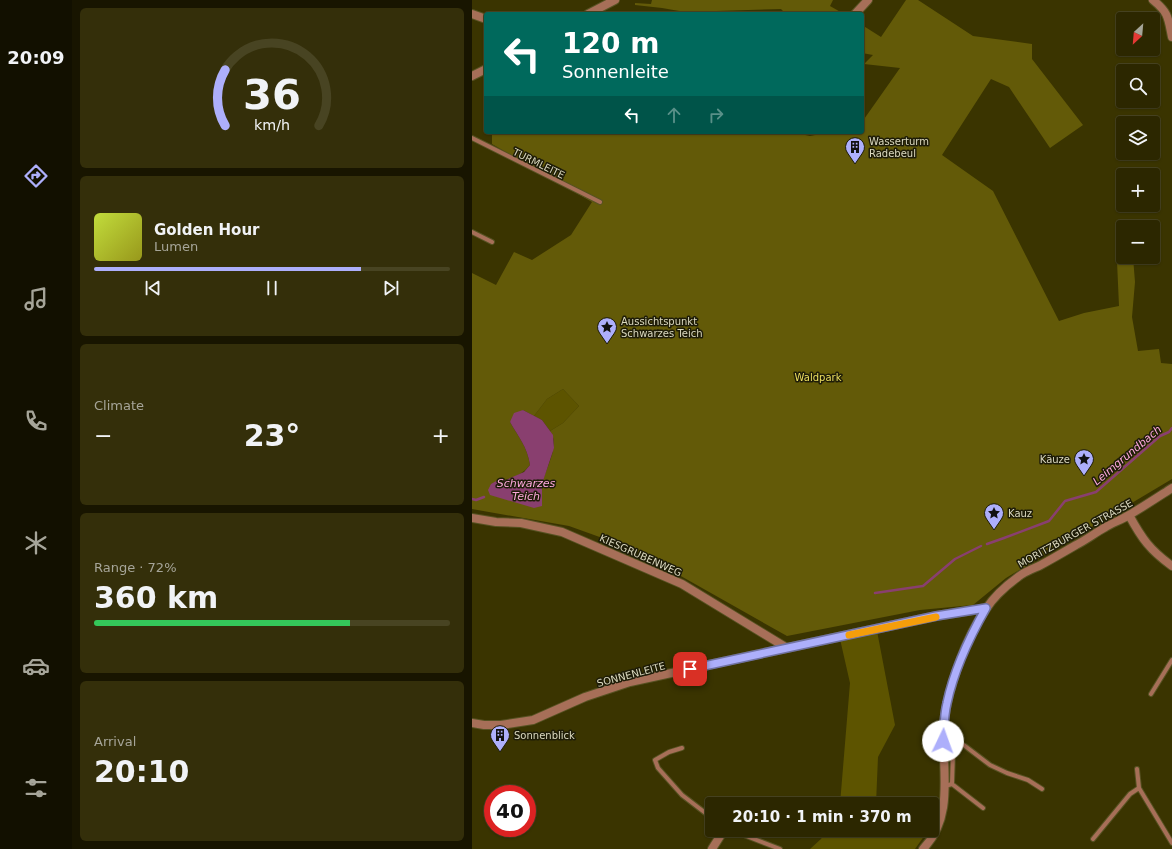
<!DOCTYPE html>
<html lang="en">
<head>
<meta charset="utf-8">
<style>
  body { margin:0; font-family:"DejaVu Sans",sans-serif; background:#342f0a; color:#f1f3f6; height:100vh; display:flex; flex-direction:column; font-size:15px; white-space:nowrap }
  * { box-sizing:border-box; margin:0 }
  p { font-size:13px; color:#a6a599 }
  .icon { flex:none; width:22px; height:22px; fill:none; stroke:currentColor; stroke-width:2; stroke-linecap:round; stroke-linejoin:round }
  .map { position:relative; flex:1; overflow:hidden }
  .panel { display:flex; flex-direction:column; gap:8px; padding:8px; background:#181500; width:400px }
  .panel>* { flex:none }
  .banner { position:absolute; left:12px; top:12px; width:380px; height:122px; border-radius:4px; box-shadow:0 1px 3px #0004,0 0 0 1px #484422; background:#00695c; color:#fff; overflow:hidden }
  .needle { width:26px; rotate:206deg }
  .controls { position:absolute; left:644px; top:12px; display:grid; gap:8px }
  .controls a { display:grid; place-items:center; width:44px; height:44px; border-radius:4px; background:#2c2700; box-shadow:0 1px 3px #0004,0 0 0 1px #484422; font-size:20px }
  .speed { position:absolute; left:12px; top:785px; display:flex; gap:8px; font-size:20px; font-weight:700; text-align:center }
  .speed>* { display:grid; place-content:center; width:52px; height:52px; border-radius:50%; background:#2c2700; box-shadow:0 1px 3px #0004,0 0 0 1px #484422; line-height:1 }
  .speed .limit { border:6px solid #d22; background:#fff; color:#111 }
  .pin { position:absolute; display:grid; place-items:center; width:34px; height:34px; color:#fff; margin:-17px; border-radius:8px; box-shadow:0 2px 6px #0006 }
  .me { position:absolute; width:44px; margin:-22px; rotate:3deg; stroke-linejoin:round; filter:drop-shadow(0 0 3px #0008) }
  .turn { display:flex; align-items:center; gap:14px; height:84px; padding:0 12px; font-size:18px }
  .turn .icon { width:52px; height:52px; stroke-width:2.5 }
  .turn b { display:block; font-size:28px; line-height:34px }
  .lanes { display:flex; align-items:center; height:38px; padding:0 12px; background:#0003; justify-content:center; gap:20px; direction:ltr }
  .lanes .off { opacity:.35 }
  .big { font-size:30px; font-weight:800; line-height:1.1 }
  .panel .tile { flex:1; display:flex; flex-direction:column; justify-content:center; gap:6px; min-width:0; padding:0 14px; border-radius:6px; background:#342f0a }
  .panel .dial { align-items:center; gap:0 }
  .dial svg { height:104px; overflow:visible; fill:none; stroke:#484422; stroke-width:7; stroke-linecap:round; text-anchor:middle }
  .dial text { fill:#f1f3f6; stroke:none }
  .song { display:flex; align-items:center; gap:12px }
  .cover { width:48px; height:48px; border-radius:6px; background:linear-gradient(135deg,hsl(70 70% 55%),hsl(60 70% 35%)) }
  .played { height:4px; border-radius:2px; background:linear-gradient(90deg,#adaffb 75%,#484422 75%) }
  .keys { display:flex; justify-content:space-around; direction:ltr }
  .heat { display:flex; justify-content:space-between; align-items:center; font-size:22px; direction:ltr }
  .charge { height:6px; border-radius:3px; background:linear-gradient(90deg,#34c759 72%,#484422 0) }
  .trip { position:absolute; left:233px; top:797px; width:234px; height:40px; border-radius:4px; background:#2c2700; box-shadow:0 1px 3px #0004,0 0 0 1px #484422; font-weight:800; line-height:40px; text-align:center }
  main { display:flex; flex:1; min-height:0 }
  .dock { display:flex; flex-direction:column; width:72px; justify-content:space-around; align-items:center; background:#121000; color:#a6a599 }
  .dock .icon { width:28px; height:28px }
  .dock .on { color:#adaffb }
  .dock b { font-size:18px; color:#f1f3f6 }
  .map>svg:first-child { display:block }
  .green { fill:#5d5400 }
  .forest { fill:#635a08; fill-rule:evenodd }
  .water { fill:#893f6f }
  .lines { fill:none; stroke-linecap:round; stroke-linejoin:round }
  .stream { stroke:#893f6f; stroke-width:2.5 }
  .service-casing { stroke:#575222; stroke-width:6 }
  .minor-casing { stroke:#575222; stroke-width:10 }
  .tertiary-casing { stroke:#575222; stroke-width:10 }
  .service { stroke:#a76f58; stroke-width:4 }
  .minor { stroke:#a76f58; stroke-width:8 }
  .tertiary { stroke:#a76f58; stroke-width:8 }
  .route-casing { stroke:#7072a3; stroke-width:10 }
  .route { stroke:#adaffb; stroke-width:7 }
  .slow { stroke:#f59e0b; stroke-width:7 }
  .labels { text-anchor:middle; stroke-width:3; stroke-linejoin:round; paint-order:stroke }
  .poi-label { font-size:10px; fill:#dbd9bf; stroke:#1e1c08; text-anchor:start }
  .street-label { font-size:10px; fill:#dbd9bf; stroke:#1e1c08 }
  .park-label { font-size:10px; fill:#eddf5f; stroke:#1e1c08 }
  .water-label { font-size:11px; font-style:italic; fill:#fda8db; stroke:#1e1c08 }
</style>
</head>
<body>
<main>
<nav class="dock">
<b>20:09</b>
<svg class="icon on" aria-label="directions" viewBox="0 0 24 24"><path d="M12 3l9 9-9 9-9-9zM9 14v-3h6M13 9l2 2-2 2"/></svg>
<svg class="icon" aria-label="music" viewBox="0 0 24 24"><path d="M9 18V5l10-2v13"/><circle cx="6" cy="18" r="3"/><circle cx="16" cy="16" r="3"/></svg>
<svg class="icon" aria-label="phone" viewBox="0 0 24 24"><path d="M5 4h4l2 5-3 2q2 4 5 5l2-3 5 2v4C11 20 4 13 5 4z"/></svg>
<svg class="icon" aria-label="climate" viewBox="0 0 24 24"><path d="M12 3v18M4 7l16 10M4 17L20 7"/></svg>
<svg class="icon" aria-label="car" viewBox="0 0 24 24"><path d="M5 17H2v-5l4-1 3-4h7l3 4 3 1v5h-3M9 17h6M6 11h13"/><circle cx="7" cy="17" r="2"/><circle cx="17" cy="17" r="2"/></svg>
<svg class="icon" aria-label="filters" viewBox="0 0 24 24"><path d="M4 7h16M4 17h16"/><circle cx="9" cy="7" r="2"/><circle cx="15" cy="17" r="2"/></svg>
</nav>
<section class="panel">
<div class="tile dial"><svg viewBox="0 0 100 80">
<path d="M14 69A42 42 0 1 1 86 69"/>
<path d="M14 69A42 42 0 0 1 14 26" stroke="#adaffb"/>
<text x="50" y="56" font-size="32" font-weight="700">36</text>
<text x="50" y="72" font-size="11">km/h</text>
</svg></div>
<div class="tile">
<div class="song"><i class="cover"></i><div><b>Golden Hour</b><p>Lumen</p></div></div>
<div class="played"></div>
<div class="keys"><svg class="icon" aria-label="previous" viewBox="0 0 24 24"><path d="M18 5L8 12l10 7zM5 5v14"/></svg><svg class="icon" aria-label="pause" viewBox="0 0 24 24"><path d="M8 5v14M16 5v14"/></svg><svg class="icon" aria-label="next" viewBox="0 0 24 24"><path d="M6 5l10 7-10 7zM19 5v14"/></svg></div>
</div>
<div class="tile"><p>Climate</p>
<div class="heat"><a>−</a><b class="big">23°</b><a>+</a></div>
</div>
<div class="tile"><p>Range · 72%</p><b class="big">360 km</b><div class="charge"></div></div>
<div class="tile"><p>Arrival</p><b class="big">20:10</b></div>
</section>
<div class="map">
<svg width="700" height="849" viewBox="0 0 700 849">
  <rect width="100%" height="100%" fill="#3a3400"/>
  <path class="green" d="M 91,389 L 107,406 L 91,423 L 78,431 L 70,420 L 62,416 L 75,399 Z
    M 405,631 L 423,725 L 406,757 L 404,804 L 368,804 L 378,683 L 368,639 Z
    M 355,830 L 456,830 L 455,832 L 443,849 L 338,849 L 349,839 Z"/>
  <path class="forest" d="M 180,0 L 361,0 L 358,6 L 372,14 L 314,14 L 309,9 L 213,12 L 190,8 L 163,5 L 163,3 L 179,4 Z
    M 434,0 L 446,0 L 501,36 L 560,44 L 560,59 L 611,125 L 578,148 L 537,87 L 519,79 L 470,155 L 521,191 L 587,321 L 612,313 L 647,306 L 644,239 L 651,237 L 651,257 L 661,257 L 663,282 L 660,317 L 666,351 L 687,349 L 689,363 L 700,364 L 700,479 L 534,578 L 501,605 L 448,610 L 315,636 L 161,549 L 97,526 L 0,509 L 0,273 L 24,285 L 42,252 L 60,260 L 99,235 L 120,202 L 20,144 L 20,132 L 319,132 L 338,136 L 359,132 L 390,132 L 390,122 L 428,68 L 392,64 L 401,55 L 390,53 L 390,25 L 409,37 ZM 91,389 L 107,406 L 91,423 L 78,431 C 89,445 73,469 70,484 C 69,491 70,499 70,506 L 26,480 C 39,480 50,475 58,465 C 55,446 47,438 38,422 L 51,410 L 62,416 L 75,399 Z"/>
  <path class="water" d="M 51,410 L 70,420 L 81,435 L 82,448 L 70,484 L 70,506 L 62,508 L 18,495 L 16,490 L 19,484 L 26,480 L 34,480 L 52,472 L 58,465 C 55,446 47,438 38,422 L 42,413 Z"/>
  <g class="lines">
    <path class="stream" d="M 0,499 L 4,500 L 12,497
      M 515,544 L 532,538 L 577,521 L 593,501 L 624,492 L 688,436 L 697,432 L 700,428
      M 403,593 L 451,586 L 483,559 L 509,546"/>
    <defs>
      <path id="service" d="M 0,138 L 128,202
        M 0,232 L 20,242
        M 679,694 L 700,660
        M 210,748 L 197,752 L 183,760 L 186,768 L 210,795 L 240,818
        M 665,769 L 667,788 L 700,843
        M 480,784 L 511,808
        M 473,786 L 480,784 L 481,752 L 484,744 L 488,743 L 493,746 L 518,765 L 535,773 L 556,780 L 570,789
        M 259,830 L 308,849
        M 621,839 L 658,794 L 667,788"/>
      <path id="minor" d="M 681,0 C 697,13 696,18 700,37
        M 0,14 L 14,19
        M 116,14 L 143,0
        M 383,14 L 396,0
        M 0,76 L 14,69
        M 0,518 L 24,522 L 49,523 L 90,532 L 210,584 L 315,648
        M 0,723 L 12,725 L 29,725 L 61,720 L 113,697 L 158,682 L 315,648 L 464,616 L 514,608
        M 240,849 L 252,830"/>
      <path id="tertiary" d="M 657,515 C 670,539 678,550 700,566
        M 451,849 C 485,814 468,764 472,721 C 476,688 494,637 514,609 C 521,598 535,585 546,577 C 552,572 560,569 567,566 C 580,559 592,552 604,545 C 614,540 623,533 632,528 C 640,523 649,520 657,515 C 671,507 686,497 700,488"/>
    </defs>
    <use href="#service" class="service-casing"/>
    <use href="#minor" class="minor-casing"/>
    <use href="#tertiary" class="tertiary-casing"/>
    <use href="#service" class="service"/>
    <use href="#minor" class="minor"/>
    <use href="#tertiary" class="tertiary"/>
  </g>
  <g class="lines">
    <defs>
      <path id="route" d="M 218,669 L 464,616 L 514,608 C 497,638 482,670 475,703 C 472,715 472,728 471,741"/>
    </defs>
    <use href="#route" class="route-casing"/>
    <use href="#route" class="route"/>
    <path class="slow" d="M 377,635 L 464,617"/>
  </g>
  <defs>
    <symbol id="building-pin" viewBox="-11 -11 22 30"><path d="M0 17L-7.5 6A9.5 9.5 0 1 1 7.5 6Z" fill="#adaffb" stroke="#1e1c08"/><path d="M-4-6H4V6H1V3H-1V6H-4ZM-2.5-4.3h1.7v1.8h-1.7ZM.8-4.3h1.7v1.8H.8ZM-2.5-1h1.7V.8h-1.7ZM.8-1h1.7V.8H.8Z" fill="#111"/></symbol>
    <symbol id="sight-pin" viewBox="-11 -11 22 30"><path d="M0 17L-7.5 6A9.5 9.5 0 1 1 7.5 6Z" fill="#adaffb" stroke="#1e1c08"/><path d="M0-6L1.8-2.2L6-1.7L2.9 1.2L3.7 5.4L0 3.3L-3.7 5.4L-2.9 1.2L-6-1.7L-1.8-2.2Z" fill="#111"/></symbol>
  </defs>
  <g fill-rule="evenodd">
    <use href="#building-pin" x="372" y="136" width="22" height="30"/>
    <use href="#sight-pin" x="124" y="316" width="22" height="30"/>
    <use href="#sight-pin" x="601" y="448" width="22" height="30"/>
    <use href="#sight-pin" x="511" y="502" width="22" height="30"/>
    <use href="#building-pin" x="17" y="724" width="22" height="30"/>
  </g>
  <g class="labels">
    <g class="poi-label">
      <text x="397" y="145">Wasserturm<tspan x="397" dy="12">Radebeul</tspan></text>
      <text x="149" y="325">Aussichtspunkt<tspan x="149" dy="12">Schwarzes Teich</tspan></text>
      <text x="598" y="463" text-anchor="end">Käuze</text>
      <text x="536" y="517">Kauz</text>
      <text x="42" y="739">Sonnenblick</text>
    </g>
    <g class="street-label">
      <text transform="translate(67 163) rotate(26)" y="4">TURMLEITE</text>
      <text transform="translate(603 533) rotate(-29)" y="4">MORITZBURGER STRASSE</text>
      <text transform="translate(169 555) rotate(24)" y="4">KIESGRUBENWEG</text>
      <text transform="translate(159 674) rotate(-15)" y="4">SONNENLEITE</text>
    </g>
    <g class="park-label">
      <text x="346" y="381">Waldpark</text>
    </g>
    <g class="water-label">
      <text transform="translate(655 455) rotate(-40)" y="4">Leimgrundbach</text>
      <text x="54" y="487">Schwarzes<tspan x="54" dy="13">Teich</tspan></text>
    </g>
  </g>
</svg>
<div class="controls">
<a><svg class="needle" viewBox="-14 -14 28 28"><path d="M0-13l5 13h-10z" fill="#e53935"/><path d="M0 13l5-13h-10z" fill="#a6a599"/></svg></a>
<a><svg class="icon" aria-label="search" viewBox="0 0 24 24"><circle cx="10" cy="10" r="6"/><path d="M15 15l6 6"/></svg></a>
<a><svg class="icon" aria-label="layers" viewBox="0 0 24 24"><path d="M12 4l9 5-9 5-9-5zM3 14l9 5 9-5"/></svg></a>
<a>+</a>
<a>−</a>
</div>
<div class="speed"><div class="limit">40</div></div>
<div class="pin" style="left:218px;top:669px;background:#d93025"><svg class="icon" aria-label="arrive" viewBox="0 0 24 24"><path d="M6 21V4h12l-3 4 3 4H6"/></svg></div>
<svg class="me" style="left:471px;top:741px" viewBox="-20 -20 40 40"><circle r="19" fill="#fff"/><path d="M0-13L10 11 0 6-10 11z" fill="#adaffb"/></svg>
<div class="trip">20:10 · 1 min · 370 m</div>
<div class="banner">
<div class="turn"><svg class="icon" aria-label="left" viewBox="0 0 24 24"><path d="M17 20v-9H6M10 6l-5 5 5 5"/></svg><div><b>120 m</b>Sonnenleite</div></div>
<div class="lanes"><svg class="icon" aria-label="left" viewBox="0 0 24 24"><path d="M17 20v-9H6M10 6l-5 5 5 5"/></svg><svg class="icon off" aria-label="ahead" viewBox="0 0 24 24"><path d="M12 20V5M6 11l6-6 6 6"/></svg><svg class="icon off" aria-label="right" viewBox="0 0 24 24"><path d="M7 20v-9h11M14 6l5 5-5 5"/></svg></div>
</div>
</div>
</main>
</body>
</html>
